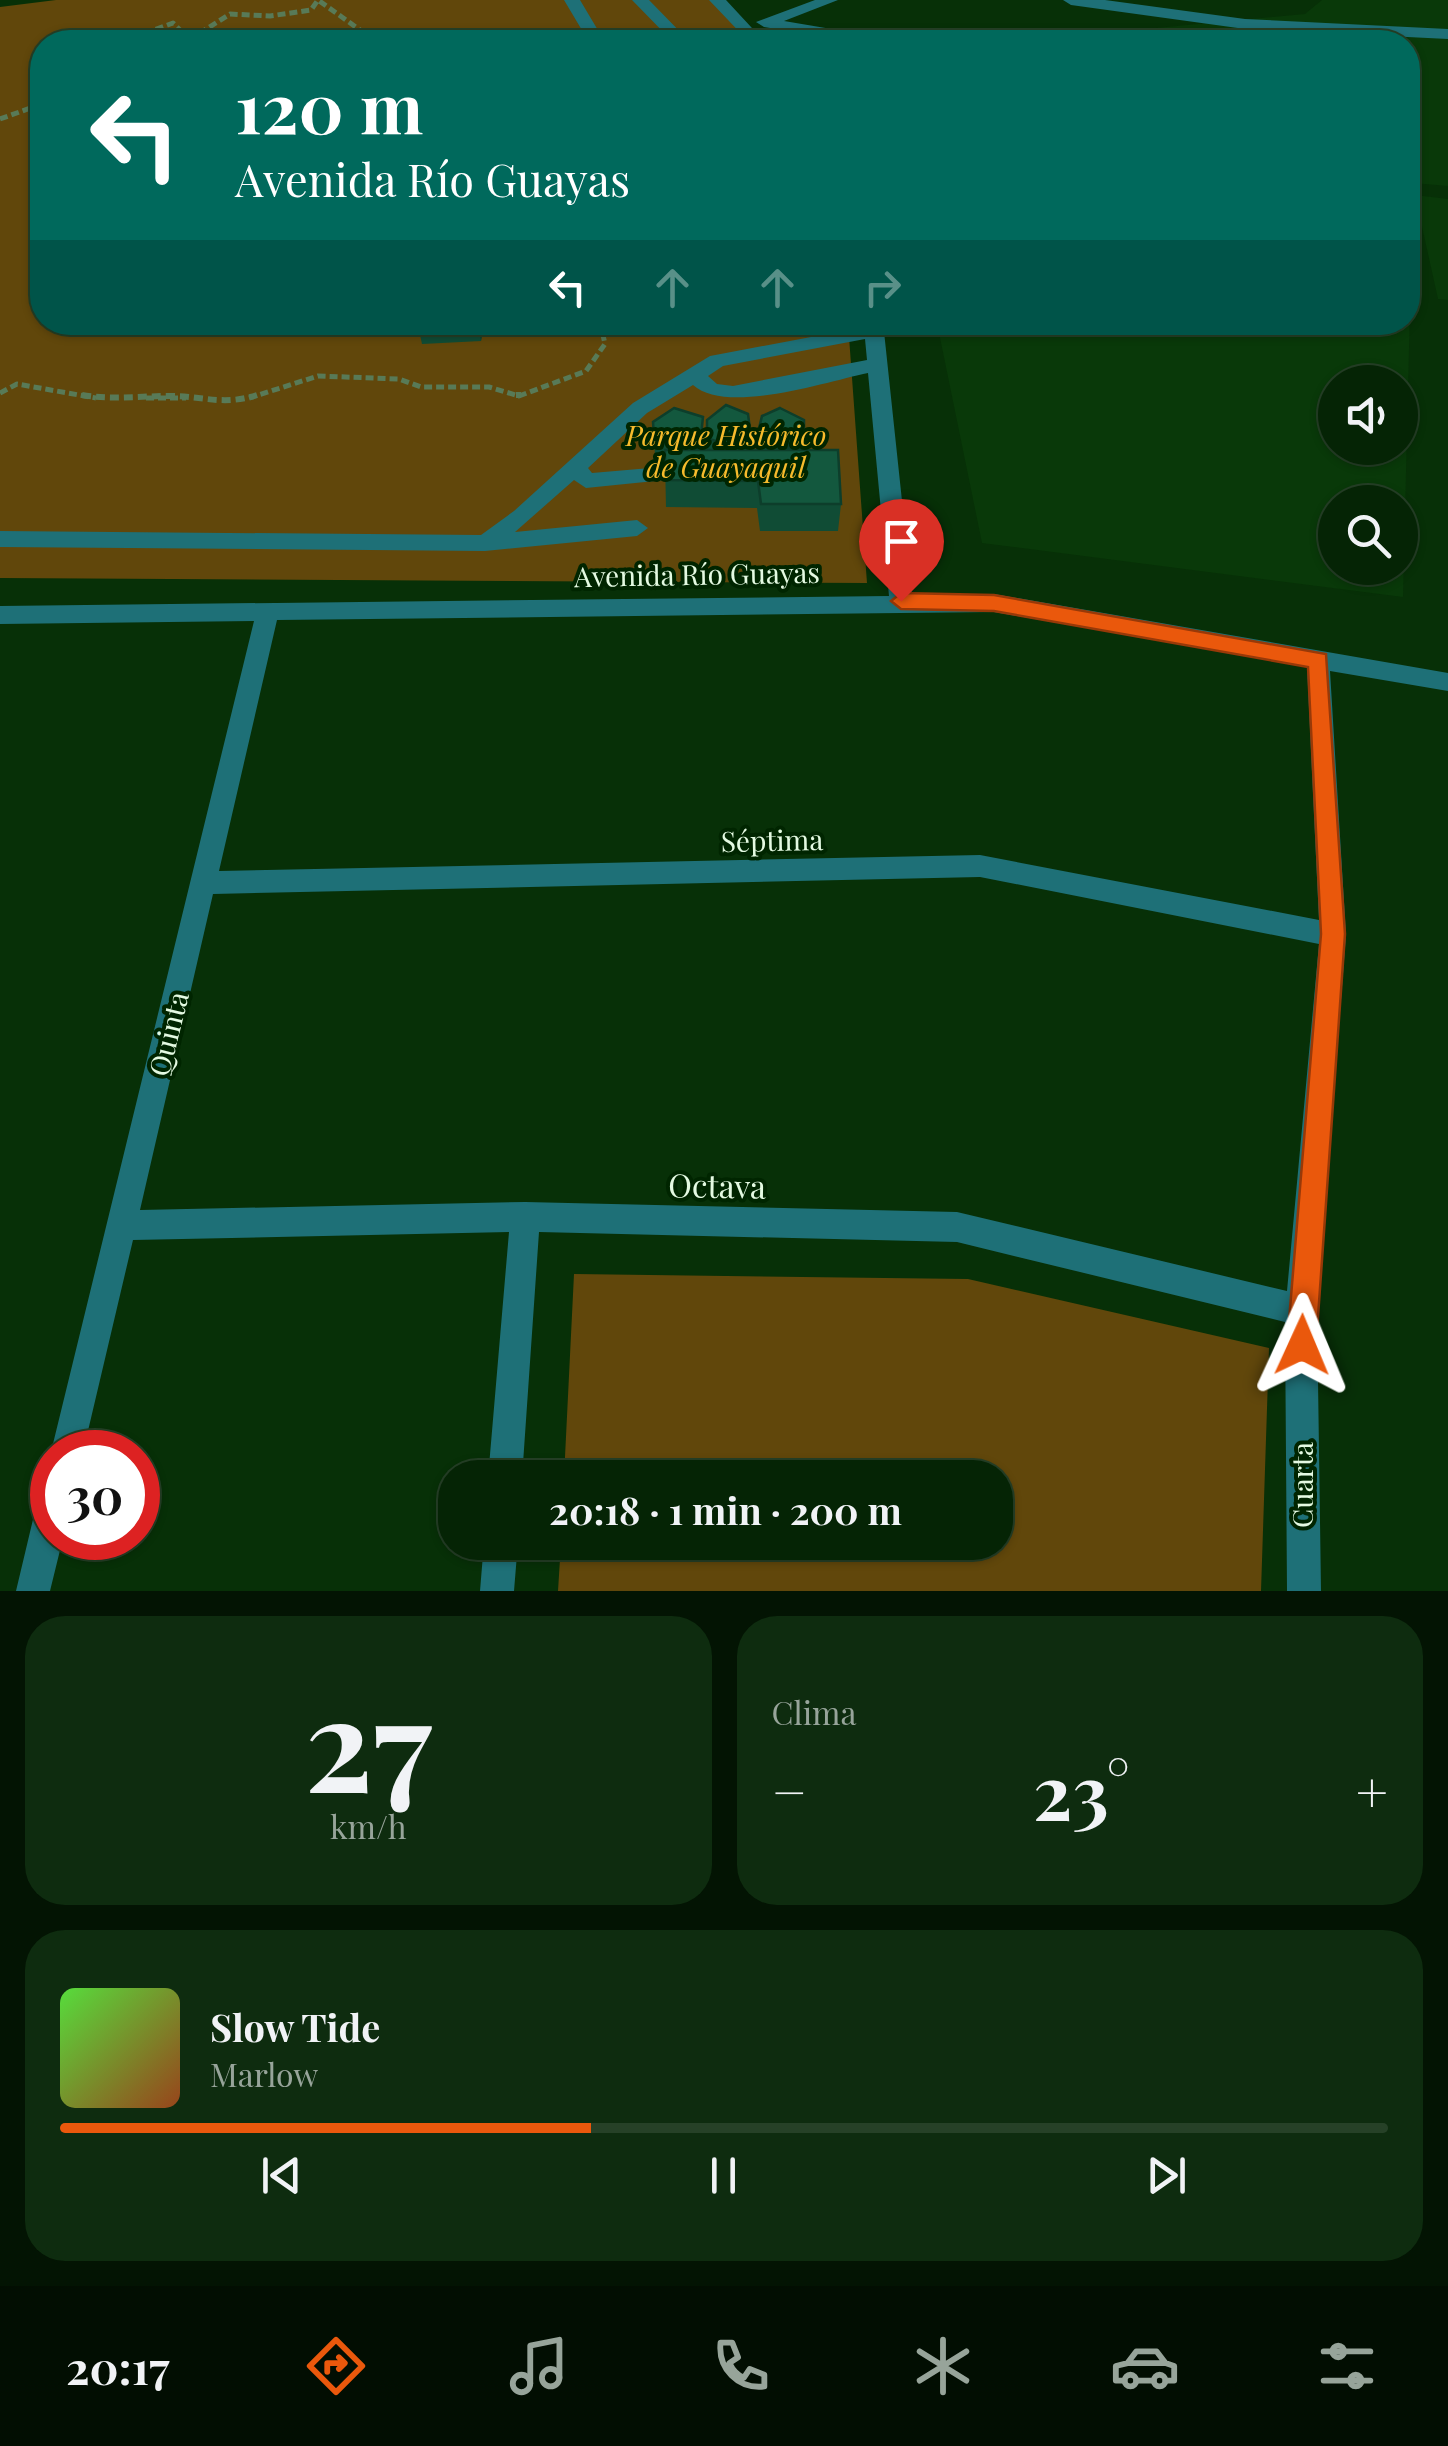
<!DOCTYPE html>
<html lang="es">
<head>
<meta charset="utf-8">
<style>
  body { margin:0; font-family:"Playfair Display",serif; background:#0e2c0f; color:#f1f3f6; height:100vh; display:flex; flex-direction:column; font-size:38px; white-space:nowrap }
  * { box-sizing:border-box; margin:0 }
  p { font-size:32px; color:#97a49a }
  .icon { flex:none; width:55px; height:55px; fill:none; stroke:currentColor; stroke-width:2; stroke-linecap:round; stroke-linejoin:round }
  .map { position:relative; height:1591px; overflow:hidden }
  .details { display:flex; flex-direction:column; gap:25px; padding:25px; background:#031403; flex:1 }
  .details>* { flex:none }
  .hud { position:absolute; left:30px; top:30px; width:1390px; height:305px; border-radius:40px; box-shadow:0 2px 8px #0004,0 0 0 2px #264127; background:#00695c; color:#fff; overflow:hidden }
  .controls { position:absolute; left:1318px; top:365px; display:grid; gap:20px }
  .controls a { display:grid; place-items:center; width:100px; height:100px; border-radius:50%; background:#052405; box-shadow:0 2px 8px #0004,0 0 0 2px #264127; font-size:50px }
  .speed { position:absolute; left:30px; top:1430px; display:flex; gap:20px; font-size:50px; font-weight:700; text-align:center }
  .speed>* { display:grid; place-content:center; width:130px; height:130px; border-radius:50%; background:#052405; box-shadow:0 2px 8px #0004,0 0 0 2px #264127; line-height:1 }
  .speed .limit { border:15px solid #d22; background:#fff; color:#111 }
  .pin { position:absolute; display:grid; place-items:center; width:85px; height:85px; color:#fff; margin:-102px -42px; border-radius:50% 50% 50% 0; rotate:-45deg; box-shadow:0 0 10px #0007 }
  .pin .icon { rotate:45deg }
  .me { position:absolute; width:110px; margin:-55px; rotate:1deg; stroke-linejoin:round; filter:drop-shadow(0 0 8px #0008) }
  .turn { display:flex; align-items:center; gap:35px; height:210px; padding:0 40px; font-size:45px }
  .turn .icon { width:130px; height:130px; stroke-width:2.5 }
  .turn b { display:block; font-size:70px; line-height:85px }
  .lanes { display:flex; align-items:center; height:95px; padding:0 40px; background:#0003; justify-content:center; gap:50px; direction:ltr }
  .lanes .off { opacity:.35 }
  .big { font-size:75px; font-weight:700; line-height:1.1 }
  .details .widget { flex:1; display:flex; flex-direction:column; justify-content:center; gap:15px; min-width:0; padding:0 35px; border-radius:40px; background:#0e2c0f }
  .details .dial { align-items:center; gap:0 }
  .dial b { font-size:130px; line-height:1 }
  .song { display:flex; align-items:center; gap:30px }
  .cover { width:120px; height:120px; border-radius:15px; background:linear-gradient(135deg,hsl(110 70% 55%),hsl(20 70% 35%)) }
  .played { height:10px; border-radius:5px; background:linear-gradient(90deg,#ea580c 40%,#264127 40%) }
  .keys { display:flex; justify-content:space-around; direction:ltr }
  .heat { display:flex; justify-content:space-between; align-items:center; font-size:55px; direction:ltr }
  .details .tiles { flex:1; display:grid; gap:25px; grid-template-columns:1fr 1fr }
  .widget:last-child { grid-column:span 2 }
  .trip { position:absolute; left:438px; top:1460px; width:575px; height:100px; border-radius:40px; background:#052405; box-shadow:0 2px 8px #0004,0 0 0 2px #264127; font-weight:700; line-height:100px; text-align:center }
  .dock { display:flex; height:160px; justify-content:space-around; align-items:center; background:#020e02; color:#97a49a }
  .dock .icon { width:70px; height:70px }
  .dock .current { color:#ea580c }
  .dock b { font-size:45px; color:#f1f3f6 }
  .map>svg:first-child { display:block }
  .built { fill:#093909; fill-rule:evenodd }
  .green { fill:#61470b }
  .lines { fill:none; stroke-linecap:round; stroke-linejoin:round }
  .path-far1 { stroke:#587a57; stroke-width:5; stroke-dasharray:8 4; stroke-linecap:butt }
  .path { stroke:#587a57; stroke-width:6; stroke-dasharray:9 5; stroke-linecap:butt }
  .minor { fill:#1e7077; fill-rule:evenodd }
  .wall { fill:#104c35 }
  .shaded-wall { fill:#0d3e2b }
  .building { fill:#13583e; stroke:#0d3e2b; stroke-width:2.5 }
  .route { fill:#ea580c; stroke:#983908; stroke-width:2.5 }
  .labels { text-anchor:middle; stroke-width:8; stroke-linejoin:round; paint-order:stroke }
  .park-label { font-size:28px; font-style:italic; fill:#f7bb2c; stroke:#002500 }
  .street-label { font-size:28px; fill:#e4fae2; stroke:#002500 }
  .near-street-label { font-size:32px; fill:#e4fae2; stroke:#002500 }
</style>
</head>
<body>
<div class="map">
<svg width="1448" height="1591" viewBox="0 0 1448 1591">
  <rect width="100%" height="100%" fill="#073007"/>
  <path class="built" d="M 1322,0 L 1448,0 L 1448,186 L 1413,183 L 1403,597 L 982,543 L 937,323 L 1408,322 L 1408,42 L 1007,42 L 1305,14 ZM 1335,382 L 1400,382 L 1400,448 L 1335,448 ZM 1335,502 L 1400,502 L 1400,568 L 1335,568 Z
    M 1415,195 L 1448,199 L 1448,300 L 1438,299 Z"/>
  <path class="green" d="M 56,0 L 710,0 L 754,42 L 42,42 L 42,322 L 848,323 L 867,583 L 0,578 L 0,7 Z
    M 574,1274 L 968,1279 L 1269,1348 L 1261,1591 L 558,1591 L 561,1543 L 995,1542 L 995,1478 L 564,1477 Z"/>
  <g class="lines">
    <path class="path-far1" d="M 122,42 L 173,23 L 181,31 L 200,33 L 230,14 L 270,16 L 311,10 L 318,0 L 367,35 L 361,42
      M 0,119 L 39,105 L 33,91 L 42,84
      M 0,393 L 17,384 L 96,398
      M 146,398 L 186,398
      M 249,398 L 318,376 L 399,379 L 421,387 L 489,387 L 519,396 L 586,371 L 605,344 L 600,322"/>
    <path class="path" d="M 82,395 C 112,400 139,396 170,396 C 203,396 223,406 257,395
      M 516,395 L 521,395"/>
    <path class="minor" d="M 564,0 L 580,0 L 605,42 L 589,42 Z
      M 632,0 L 649,0 L 690,42 L 673,42 Z
      M 709,0 L 726,0 L 765,42 L 749,42 Z
      M 815,0 L 838,0 L 784,21 L 879,37 L 887,42 L 854,42 L 764,27 L 756,22 Z
      M 1063,0 L 1105,0 L 1245,19 L 1448,29 L 1448,39 L 1245,29 L 1071,5 Z
      M 863,322 L 883,322 L 912,595 L 994,594 L 1448,673 L 1448,691 L 1330,671 L 1346,935 L 1317,1310 L 1321,1591 L 1287,1591 L 1285,1322 L 957,1242 L 539,1232 L 522,1478 L 488,1478 L 509,1232 L 133,1240 L 83,1452 L 52,1452 L 52,1457 L 51,1452 L 254,621 L 0,624 L 0,606 L 889,596 L 868,373 C 825,382 726,415 693,385 L 647,413 L 588,468 L 592,473 L 697,464 L 704,466 L 708,471 L 704,476 L 586,488 L 574,480 L 515,532 L 637,520 L 648,528 L 637,536 L 485,551 L 0,547 L 0,531 L 481,535 L 514,511 L 633,403 L 710,356 L 864,327 ZM 865,339 L 867,360 L 733,386 L 717,384 L 708,376 L 723,366 ZM 994,612 L 1307,666 L 1319,920 L 980,855 L 219,871 L 277,620 ZM 980,877 L 1319,944 L 1287,1291 L 957,1212 L 525,1202 L 140,1210 L 213,894 Z
      M 52,1494 L 52,1538 L 63,1538 L 50,1591 L 16,1591 L 35,1511 L 40,1499 Z
      M 484,1542 L 518,1542 L 514,1591 L 480,1591 Z"/>
  </g>
  <path class="wall" d="M 484,322 L 481,341 L 422,344 L 418,325 Z
    M 707,420 L 751,437 L 751,450 L 757,450 L 757,437 L 803,450 L 841,504 L 838,531 L 760,531 L 757,508 L 666,507 L 665,460 L 655,456 L 653,422 L 703,436 L 702,450 L 707,450 Z"/>
  <path class="shaded-wall" d="M 478,322 L 484,322 L 481,341 Z
    M 703,417 L 702,454 L 681,467 L 680,448 Z
    M 804,436 L 803,455 L 783,464 L 784,446 Z
    M 751,437 L 750,456 L 732,466 L 732,447 Z"/>
  <path class="building" d="M 418,322 L 475,322 L 418,325 Z
    M 726,405 L 748,414 L 751,437 L 732,447 L 707,438 L 707,420 Z
    M 674,408 L 703,417 L 701,436 L 680,448 L 654,437 L 653,422 Z
    M 780,408 L 804,420 L 804,436 L 784,446 L 757,437 L 762,416 Z
    M 665,450 L 838,450 L 841,504 L 761,504 L 758,481 L 665,480 Z"/>
  <path class="route" d="M 901,593 L 994,595 L 1326,654 L 1345,934 L 1316,1345 L 1312,1355 L 1302,1360 L 1292,1355 L 1287,1345 L 1321,934 L 1308,667 L 994,611 L 901,609 L 891,601 Z"/>
  <g class="labels">
    <g class="park-label">
      <text x="726" y="446">Parque Histórico<tspan x="726" dy="32">de Guayaquil</tspan></text>
    </g>
    <g class="street-label">
      <text transform="translate(697 575) rotate(-1)" y="10">Avenida Río Guayas</text>
      <text transform="translate(772 841) rotate(-1)" y="10">Séptima</text>
      <text transform="translate(169 1034) rotate(-76)" y="10">Quinta</text>
      <text transform="translate(1303 1485) rotate(-90)" y="10">Cuarta</text>
    </g>
    <g class="near-street-label">
      <text transform="translate(717 1187) rotate(1)" y="11">Octava</text>
    </g>
  </g>
</svg>
<div class="controls">
<a><svg class="icon" aria-label="sound" viewBox="0 0 24 24"><path d="M4 9h4l5-4v14l-5-4H4zM17 9q2 3 0 6"/></svg></a>
<a><svg class="icon" aria-label="search" viewBox="0 0 24 24"><circle cx="10" cy="10" r="6"/><path d="M15 15l6 6"/></svg></a>
</div>
<div class="speed"><div class="limit">30</div></div>
<div class="pin" style="left:901px;top:601px;background:#d93025"><svg class="icon" aria-label="arrive" viewBox="0 0 24 24"><path d="M6 21V4h12l-3 4 3 4H6"/></svg></div>
<svg class="me" style="left:1302px;top:1345px" viewBox="-20 -20 40 40"><path d="M0-17L14 15 0 8-14 15z" fill="#ea580c" stroke="#fff" stroke-width="4"/></svg>
<div class="trip">20:18 · 1 min · 200 m</div>
<div class="hud">
<div class="turn"><svg class="icon" aria-label="left" viewBox="0 0 24 24"><path d="M17 20v-9H6M10 6l-5 5 5 5"/></svg><div><b>120 m</b>Avenida Río Guayas</div></div>
<div class="lanes"><svg class="icon" aria-label="left" viewBox="0 0 24 24"><path d="M17 20v-9H6M10 6l-5 5 5 5"/></svg><svg class="icon off" aria-label="ahead" viewBox="0 0 24 24"><path d="M12 20V5M6 11l6-6 6 6"/></svg><svg class="icon off" aria-label="ahead" viewBox="0 0 24 24"><path d="M12 20V5M6 11l6-6 6 6"/></svg><svg class="icon off" aria-label="right" viewBox="0 0 24 24"><path d="M7 20v-9h11M14 6l5 5-5 5"/></svg></div>
</div>
</div>
<section class="details">
<div class="tiles">
<div class="widget dial"><b>27</b><p>km/h</p></div>
<div class="widget"><p>Clima</p>
<div class="heat"><a>−</a><b class="big">23°</b><a>+</a></div>
</div>
<div class="widget">
<div class="song"><i class="cover"></i><div><b>Slow Tide</b><p>Marlow</p></div></div>
<div class="played"></div>
<div class="keys"><svg class="icon" aria-label="previous" viewBox="0 0 24 24"><path d="M18 5L8 12l10 7zM5 5v14"/></svg><svg class="icon" aria-label="pause" viewBox="0 0 24 24"><path d="M8 5v14M16 5v14"/></svg><svg class="icon" aria-label="next" viewBox="0 0 24 24"><path d="M6 5l10 7-10 7zM19 5v14"/></svg></div>
</div>
</div>
</section>
<nav class="dock">
<b>20:17</b>
<svg class="icon current" aria-label="directions" viewBox="0 0 24 24"><path d="M12 3l9 9-9 9-9-9zM9 14v-3h6M13 9l2 2-2 2"/></svg>
<svg class="icon" aria-label="music" viewBox="0 0 24 24"><path d="M9 18V5l10-2v13"/><circle cx="6" cy="18" r="3"/><circle cx="16" cy="16" r="3"/></svg>
<svg class="icon" aria-label="phone" viewBox="0 0 24 24"><path d="M5 4h4l2 5-3 2q2 4 5 5l2-3 5 2v4C11 20 4 13 5 4z"/></svg>
<svg class="icon" aria-label="climate" viewBox="0 0 24 24"><path d="M12 3v18M4 7l16 10M4 17L20 7"/></svg>
<svg class="icon" aria-label="car" viewBox="0 0 24 24"><path d="M5 17H2v-5l4-1 3-4h7l3 4 3 1v5h-3M9 17h6M6 11h13"/><circle cx="7" cy="17" r="2"/><circle cx="17" cy="17" r="2"/></svg>
<svg class="icon" aria-label="filters" viewBox="0 0 24 24"><path d="M4 7h16M4 17h16"/><circle cx="9" cy="7" r="2"/><circle cx="15" cy="17" r="2"/></svg>
</nav>
</body>
</html>
